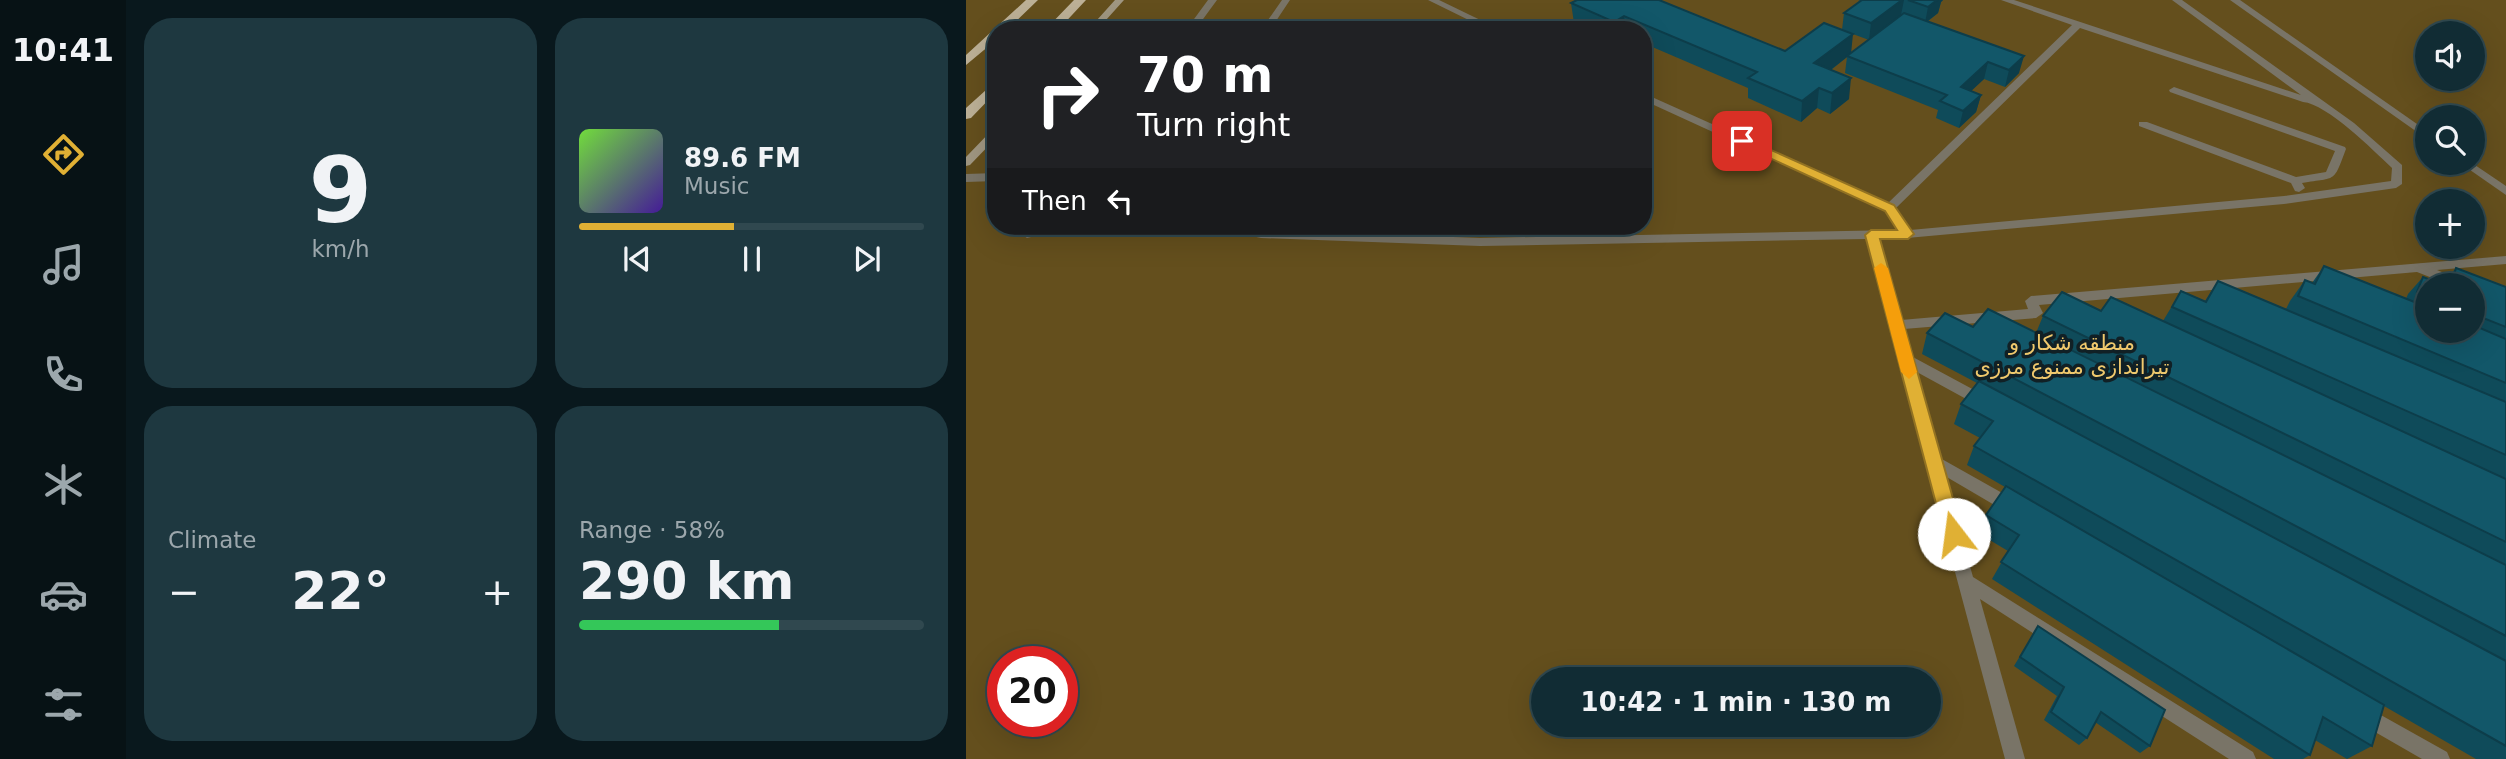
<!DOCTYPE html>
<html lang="en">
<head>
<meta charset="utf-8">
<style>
  body { margin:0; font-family:"DejaVu Sans","Noto Naskh Arabic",sans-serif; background:#1e3840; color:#f1f3f6; height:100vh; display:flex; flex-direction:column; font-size:26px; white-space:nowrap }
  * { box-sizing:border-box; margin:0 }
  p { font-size:23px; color:#9ca7ac }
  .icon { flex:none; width:38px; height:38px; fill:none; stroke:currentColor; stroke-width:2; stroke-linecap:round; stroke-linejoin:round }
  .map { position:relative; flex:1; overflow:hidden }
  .drawer { display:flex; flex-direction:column; gap:18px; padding:18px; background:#09181d; width:840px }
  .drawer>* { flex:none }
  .hud { position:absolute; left:21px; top:21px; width:665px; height:214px; border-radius:28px; box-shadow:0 7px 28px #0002,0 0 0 2px #30484f; background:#202124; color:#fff; overflow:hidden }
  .fabs { position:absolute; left:1449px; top:21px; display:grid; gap:14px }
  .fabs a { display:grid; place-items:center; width:70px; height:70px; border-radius:50%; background:#112c34; box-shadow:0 7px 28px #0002,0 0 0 2px #30484f; font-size:35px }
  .speed { position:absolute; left:21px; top:646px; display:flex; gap:14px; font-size:35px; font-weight:700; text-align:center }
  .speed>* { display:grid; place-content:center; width:91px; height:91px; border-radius:50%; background:#112c34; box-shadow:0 7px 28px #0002,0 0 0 2px #30484f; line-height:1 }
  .speed .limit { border:10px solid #d22; background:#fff; color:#111 }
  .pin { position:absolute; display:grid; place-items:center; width:60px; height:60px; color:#fff; margin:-30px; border-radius:14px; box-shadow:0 4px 10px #0006 }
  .me { position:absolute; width:77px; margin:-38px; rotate:345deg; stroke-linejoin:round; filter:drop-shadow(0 0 5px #0008) }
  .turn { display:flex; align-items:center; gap:24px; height:147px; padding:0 35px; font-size:32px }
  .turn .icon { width:91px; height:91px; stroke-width:2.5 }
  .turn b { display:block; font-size:49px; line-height:60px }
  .then { display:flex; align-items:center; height:66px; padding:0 35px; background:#0003; gap:14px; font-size:26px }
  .big { font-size:52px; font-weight:600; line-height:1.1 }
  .drawer .card { flex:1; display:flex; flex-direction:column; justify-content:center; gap:10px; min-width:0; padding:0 24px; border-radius:28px; background:#1e3840 }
  .drawer .dial { align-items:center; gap:0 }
  .dial b { font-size:91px; line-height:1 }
  .song { display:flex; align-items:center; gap:21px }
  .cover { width:84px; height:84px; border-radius:10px; background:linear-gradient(135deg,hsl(100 70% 55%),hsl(260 70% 35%)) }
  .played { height:7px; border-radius:4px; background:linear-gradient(90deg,#e0b034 45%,#30484f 45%) }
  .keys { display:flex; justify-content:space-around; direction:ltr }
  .heat { display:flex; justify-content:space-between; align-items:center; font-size:38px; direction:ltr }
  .charge { height:10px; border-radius:5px; background:linear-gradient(90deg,#34c759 58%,#30484f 0) }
  .drawer .tiles { flex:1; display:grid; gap:18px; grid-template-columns:repeat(2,1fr) }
  .trip { position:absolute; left:565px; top:667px; width:410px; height:70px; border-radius:35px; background:#112c34; box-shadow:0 7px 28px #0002,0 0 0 2px #30484f; font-weight:600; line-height:70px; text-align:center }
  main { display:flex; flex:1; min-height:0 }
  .tab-bar { display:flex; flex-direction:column; width:126px; justify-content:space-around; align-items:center; background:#071215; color:#9ca7ac }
  .tab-bar .icon { width:49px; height:49px }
  .tab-bar .selected { color:#e0b034 }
  .tab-bar b { font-size:32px; color:#f1f3f6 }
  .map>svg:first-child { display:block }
  .green { fill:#644f1d; fill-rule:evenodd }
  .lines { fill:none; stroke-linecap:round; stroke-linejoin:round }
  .lane { fill:#797467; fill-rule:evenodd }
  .secondary { fill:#9f9681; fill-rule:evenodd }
  .primary { fill:#bcb096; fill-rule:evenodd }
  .wall { fill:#0f4b5a; fill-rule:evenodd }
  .shaded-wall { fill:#0d3d4a }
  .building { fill:#125769; stroke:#0d3d4a; stroke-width:2 }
  .route { fill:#e0b034; stroke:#927222; stroke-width:2 }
  .slow { fill:#f59e0b }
  .labels { text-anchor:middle; stroke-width:7; stroke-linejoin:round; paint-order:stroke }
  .park-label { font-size:21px; fill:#f0c96d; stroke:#112025 }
</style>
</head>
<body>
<main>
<nav class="tab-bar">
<b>10:41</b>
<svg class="icon selected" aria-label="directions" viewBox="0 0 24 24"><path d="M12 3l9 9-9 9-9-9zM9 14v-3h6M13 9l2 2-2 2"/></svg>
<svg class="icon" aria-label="music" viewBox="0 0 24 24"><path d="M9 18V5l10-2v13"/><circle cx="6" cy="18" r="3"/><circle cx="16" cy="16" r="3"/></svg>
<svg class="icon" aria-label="phone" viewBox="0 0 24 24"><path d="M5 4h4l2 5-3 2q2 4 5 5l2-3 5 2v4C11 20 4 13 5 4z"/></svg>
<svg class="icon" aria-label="climate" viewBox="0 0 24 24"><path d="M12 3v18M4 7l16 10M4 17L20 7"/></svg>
<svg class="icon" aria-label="car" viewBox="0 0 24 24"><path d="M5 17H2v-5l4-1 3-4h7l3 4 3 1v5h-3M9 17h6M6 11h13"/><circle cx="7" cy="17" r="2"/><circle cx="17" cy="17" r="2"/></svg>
<svg class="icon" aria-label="filters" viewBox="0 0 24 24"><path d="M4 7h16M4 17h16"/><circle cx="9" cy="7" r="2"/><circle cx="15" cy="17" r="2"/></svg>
</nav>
<section class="drawer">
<div class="tiles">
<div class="card dial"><b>9</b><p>km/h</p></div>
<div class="card">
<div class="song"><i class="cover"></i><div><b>89.6 FM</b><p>Music</p></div></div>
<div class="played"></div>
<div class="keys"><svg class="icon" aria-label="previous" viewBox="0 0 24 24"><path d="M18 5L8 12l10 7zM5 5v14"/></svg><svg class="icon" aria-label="pause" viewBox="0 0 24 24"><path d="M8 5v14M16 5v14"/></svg><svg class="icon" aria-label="next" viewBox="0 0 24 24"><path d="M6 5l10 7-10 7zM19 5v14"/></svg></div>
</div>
<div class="card"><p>Climate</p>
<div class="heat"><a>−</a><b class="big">22°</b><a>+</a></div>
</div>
<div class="card"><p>Range · 58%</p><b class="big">290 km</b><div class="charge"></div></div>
</div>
</section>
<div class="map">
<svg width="1540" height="759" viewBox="0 0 1540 759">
  <rect width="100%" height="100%" fill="#173b46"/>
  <path class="green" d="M 0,0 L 1540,0 L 1540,759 L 0,759 ZM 30,30 L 677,30 L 677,226 L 30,226 ZM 1461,33 L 1507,33 L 1507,79 L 1461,79 ZM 1461,117 L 1507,117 L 1507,163 L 1461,163 ZM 1461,201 L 1507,201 L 1507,247 L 1461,247 ZM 1461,285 L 1507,285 L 1507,331 L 1461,331 ZM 37,662 L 96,662 L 96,721 L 37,721 ZM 578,679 L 962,679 L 962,724 L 578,724 Z"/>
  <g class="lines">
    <path class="lane" d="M 242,0 L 251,0 L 229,30 L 220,30 Z
      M 316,0 L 324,0 L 304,30 L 295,30 Z
      M 462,0 L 473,0 L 535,30 L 523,30 Z
      M 1035,0 L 1048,0 L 1335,95 L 1206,0 L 1216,0 L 1388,123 L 1436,165 L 1436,184 L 1430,188 L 1318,204 L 941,238 L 912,239 L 935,320 L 1062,309 L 1059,301 L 1065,296 L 1540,256 L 1540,264 L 1471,270 L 1500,282 L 1502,285 L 1484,285 L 1451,272 L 1073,305 L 1077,313 L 1070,318 L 938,329 L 945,356 L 1023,398 L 1025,402 L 1023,406 L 1013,406 L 949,371 L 974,458 L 1054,503 L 1056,508 L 1054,513 L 1048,515 L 1042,513 L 979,476 L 1007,577 L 1287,752 L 1290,759 L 1263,759 L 1014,599 L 1059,759 L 1039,759 L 900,239 L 514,246 L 295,238 L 257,230 L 251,226 L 275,226 L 295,230 L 514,238 L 932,230 L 919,211 L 677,100 L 677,93 L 922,203 L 1106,25 ZM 1114,28 L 1337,102 C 1361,104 1407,150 1426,168 L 1425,181 L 1318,196 L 944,230 L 929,209 Z
      M 1264,0 L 1274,0 L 1461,131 L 1461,139 Z
      M 1208,87 L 1379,147 L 1380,149 C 1367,183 1372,177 1336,183 L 1339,188 L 1333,192 L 1329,191 L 1325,183 L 1173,126 L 1173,122 L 1181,122 L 1330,177 L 1360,172 L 1369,151 L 1204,92 L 1203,90 Z
      M 1494,163 L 1506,163 L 1540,186 L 1540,195 Z
      M 30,173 L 30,181 L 0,182 L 0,174 Z
      M 62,226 L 74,226 L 65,237 L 61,238 L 55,234 Z
      M 1397,705 L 1481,752 L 1484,759 L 1456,759 L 1390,721 L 1388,714 L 1390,707 Z"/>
    <path class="secondary" d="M 149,0 L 158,0 L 131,30 L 122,30 Z
      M 30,129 L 30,138 L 4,165 L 0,166 L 0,157 L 26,130 Z"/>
    <path class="primary" d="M 60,0 L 72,0 L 41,30 L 30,30 L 30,40 L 0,65 L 0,55 Z
      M 108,0 L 120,0 L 92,30 L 79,30 Z
      M 30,81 L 30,92 L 5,118 L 0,119 L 0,108 Z"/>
  </g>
  <path class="wall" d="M 892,0 L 977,0 L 975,2 L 972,13 L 961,22 L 1053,73 L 1039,87 L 1018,79 L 1005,91 L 1015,95 L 1010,112 L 993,128 L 970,118 L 972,110 L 879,73 L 881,57 L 865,70 L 883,99 L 864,114 L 851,108 L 835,122 L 782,98 L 782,88 L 677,43 L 677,30 L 623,30 L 608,23 L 605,3 L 819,51 L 885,53 L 903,40 L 876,30 L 878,13 L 895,1 Z
    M 1358,266 L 1440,299 L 1442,294 L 1457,277 L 1476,284 L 1490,268 L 1540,287 L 1540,759 L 1510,759 L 1418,706 L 1406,746 L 1381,759 L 1349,740 L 1344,755 L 1337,759 L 1308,759 L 1026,579 L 1042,551 L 1012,533 L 1020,515 L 1039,487 L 1001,465 L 1008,446 L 1014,438 L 988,424 L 995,404 L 1011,383 L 956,354 L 961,333 L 1007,327 L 1070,333 L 1077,316 L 1135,311 L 1197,321 L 1215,291 L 1239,301 L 1252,281 L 1320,309 L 1324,301 L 1339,280 L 1346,283 ZM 1461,285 L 1507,285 L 1507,331 L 1461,331 Z
    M 1072,626 L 1184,746 L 1174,753 L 1129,722 L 1121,738 L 1113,745 L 1078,720 L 1091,696 L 1048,666 Z"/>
  <path class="shaded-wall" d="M 936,0 L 938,0 L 935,15 L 903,40 L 905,23 Z
    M 966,0 L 977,0 L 975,2 L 972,13 L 959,23 L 962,7 Z
    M 658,16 L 660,30 L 649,30 L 648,22 Z
    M 887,34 L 885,54 L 846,84 L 848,63 Z
    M 1058,56 L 1053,73 L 1039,87 L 1043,70 Z
    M 1022,62 L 1018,79 L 991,104 L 995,87 Z
    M 885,78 L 883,99 L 864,114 L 866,93 Z
    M 853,88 L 851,108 L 835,122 L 836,101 Z
    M 1015,95 L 1010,112 L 993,128 L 997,111 Z"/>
  <path class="building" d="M 611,0 L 693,0 L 819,51 L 858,23 L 887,34 L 848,63 L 885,78 L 866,93 L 853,88 L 836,101 L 782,78 L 791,72 L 658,16 L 648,22 L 605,3 Z
    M 896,0 L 936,0 L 905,23 L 878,13 Z
    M 942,0 L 971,0 L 962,7 Z
    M 938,13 L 1058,56 L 1043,70 L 1022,62 L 995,87 L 1015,95 L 997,111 L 974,101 L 981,95 L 881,56 Z
    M 1358,266 L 1461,307 L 1461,331 L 1507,331 L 1507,325 L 1540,339 L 1540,383 L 1332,296 L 1339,280 L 1349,284 Z
    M 1490,268 L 1540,287 L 1540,327 L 1507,314 L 1507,285 L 1485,285 Z
    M 1457,277 L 1478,285 L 1461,285 L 1461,296 L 1451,292 Z
    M 1252,281 L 1540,402 L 1540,455 L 1206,307 L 1215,291 L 1240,302 Z
    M 1096,292 L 1135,311 L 1145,297 L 1540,479 L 1540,542 L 1077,316 Z
    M 1022,309 L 1540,565 L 1540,636 L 961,333 L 979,313 L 1007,327 Z
    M 1013,381 L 1540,661 L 1540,746 L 1008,446 L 1027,421 L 995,404 Z
    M 1040,486 L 1418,705 L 1406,746 L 1357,717 L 1344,755 L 1035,562 L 1053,535 L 1020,515 Z
    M 1072,626 L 1199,710 L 1184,746 L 1135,712 L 1121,738 L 1085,712 L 1098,687 L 1054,657 Z"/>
  <path class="route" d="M 776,137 L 928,205 L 948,234 L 942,239 L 914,239 L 997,534 L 994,540 L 988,542 L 981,540 L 978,534 L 899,235 L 905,230 L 931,230 L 919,211 L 771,143 L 769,141 Z"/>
  <path class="slow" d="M 915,263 L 922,268 L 951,372 L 943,379 L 935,372 L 908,268 Z"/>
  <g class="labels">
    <g class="park-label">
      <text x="1106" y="350">منطقه شکار و<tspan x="1106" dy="24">تیراندازی ممنوع مرزی</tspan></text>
    </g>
  </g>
</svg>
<div class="fabs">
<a><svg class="icon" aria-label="sound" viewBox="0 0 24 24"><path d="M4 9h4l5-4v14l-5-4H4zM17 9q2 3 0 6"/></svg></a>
<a><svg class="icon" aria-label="search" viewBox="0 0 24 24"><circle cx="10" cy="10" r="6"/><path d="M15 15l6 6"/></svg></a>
<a>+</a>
<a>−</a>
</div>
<div class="speed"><div class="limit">20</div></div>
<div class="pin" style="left:776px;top:141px;background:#d93025"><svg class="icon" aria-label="arrive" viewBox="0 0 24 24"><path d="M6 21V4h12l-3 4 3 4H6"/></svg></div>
<svg class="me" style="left:988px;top:534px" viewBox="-20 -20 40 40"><circle r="19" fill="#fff"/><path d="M0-13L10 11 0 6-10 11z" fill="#e0b034"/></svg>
<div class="trip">10:42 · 1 min · 130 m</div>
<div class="hud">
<div class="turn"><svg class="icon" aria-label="right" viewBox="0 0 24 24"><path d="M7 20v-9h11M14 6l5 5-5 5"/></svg><div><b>70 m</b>Turn right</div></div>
<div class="then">Then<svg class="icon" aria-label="left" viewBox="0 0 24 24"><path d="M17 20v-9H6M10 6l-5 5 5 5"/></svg></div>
</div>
</div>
</main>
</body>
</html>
